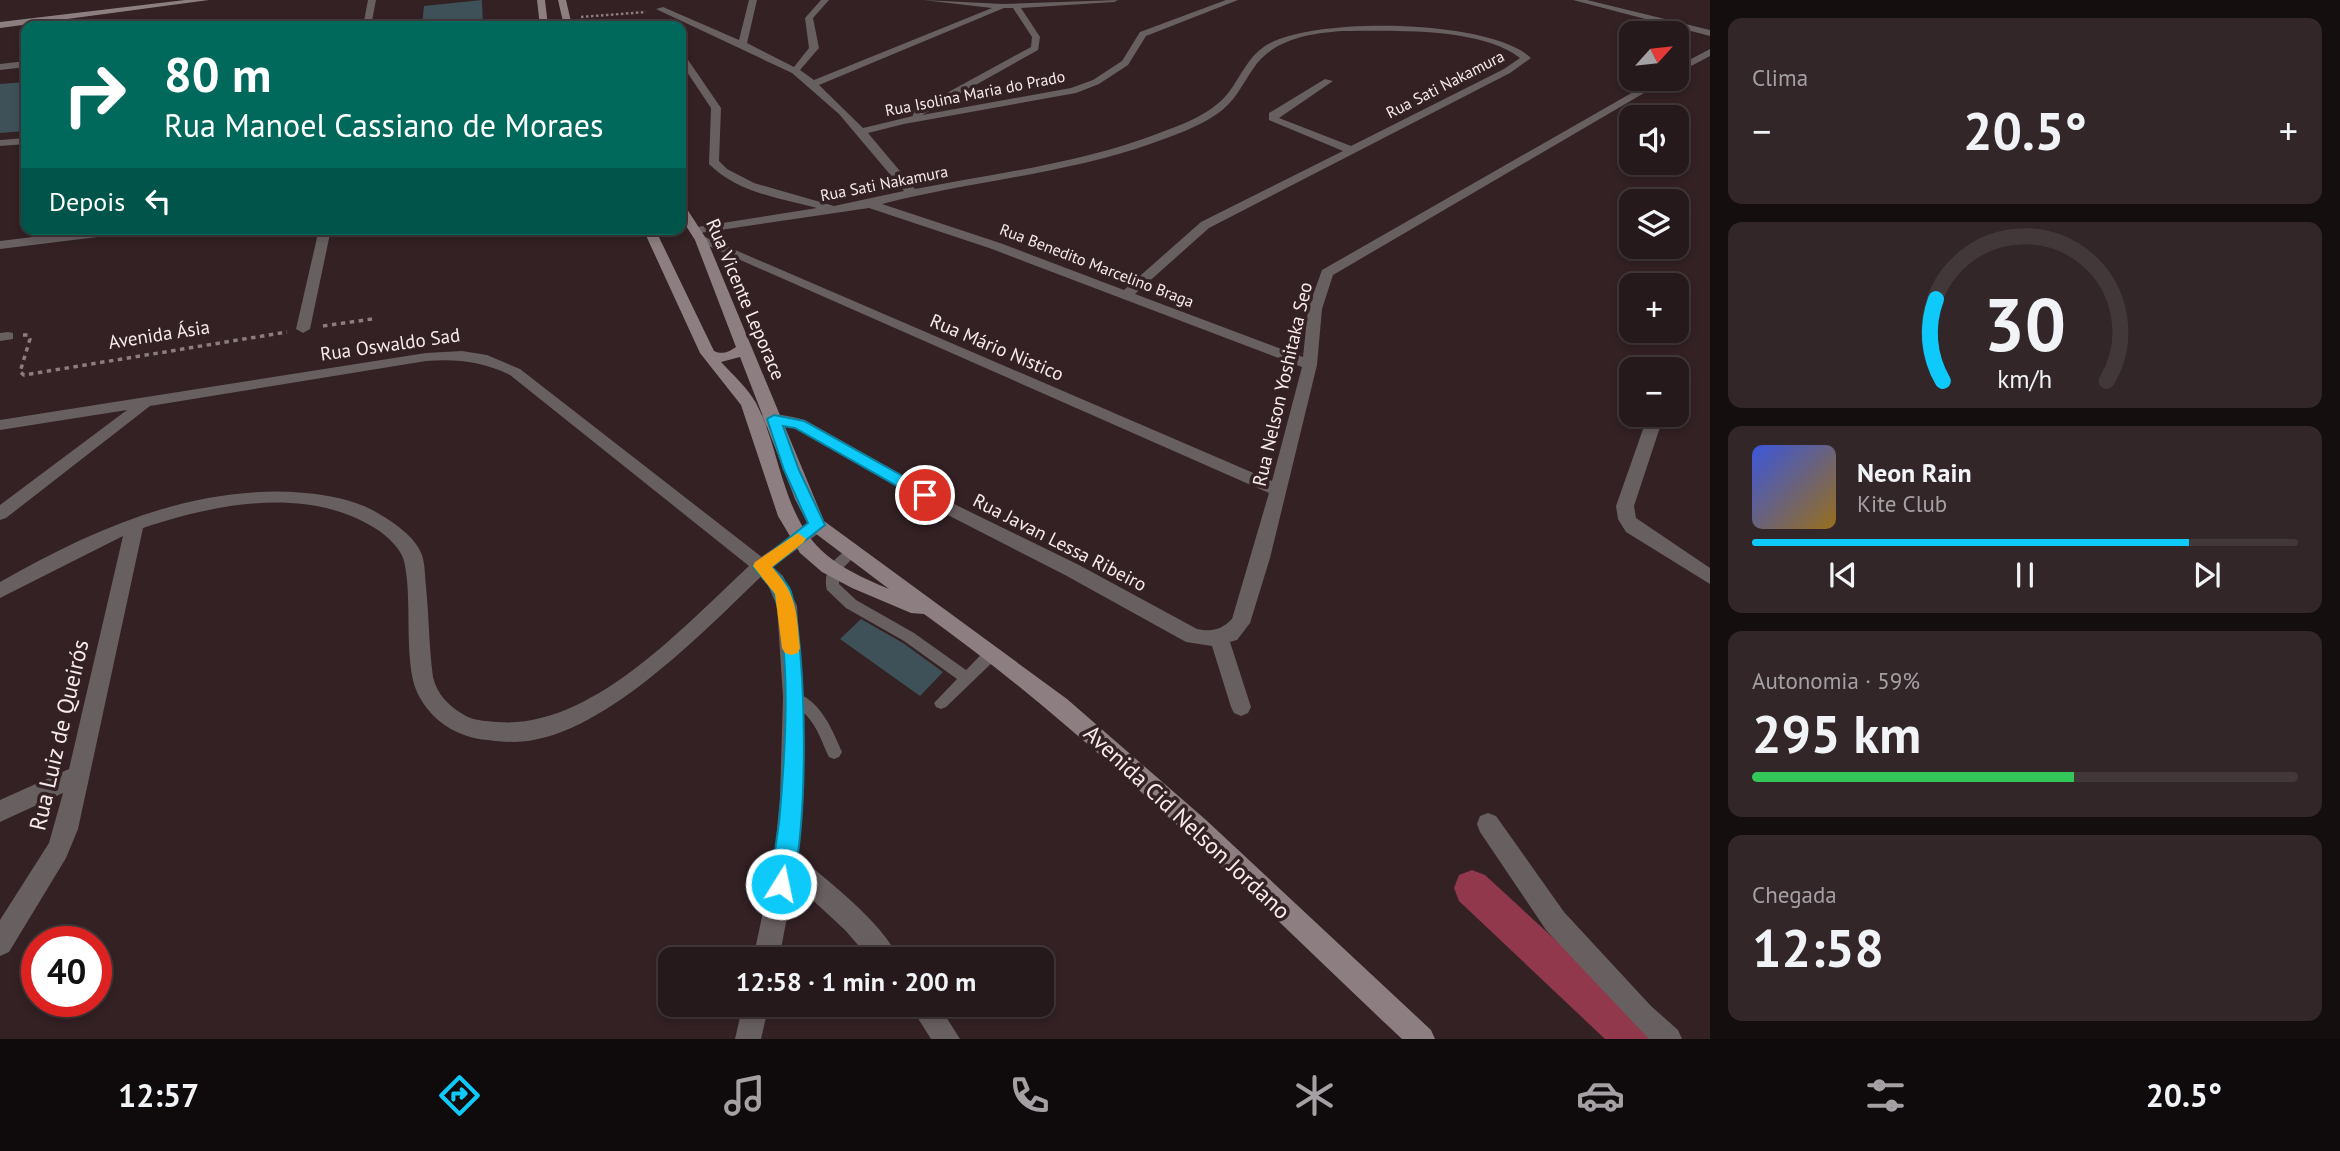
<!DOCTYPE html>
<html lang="pt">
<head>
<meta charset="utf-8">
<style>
  body { margin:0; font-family:"PT Sans",sans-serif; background:#322628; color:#f1f3f6; height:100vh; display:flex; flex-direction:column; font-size:26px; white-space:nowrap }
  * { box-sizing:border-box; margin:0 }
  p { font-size:23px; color:#a4a0a3 }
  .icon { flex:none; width:38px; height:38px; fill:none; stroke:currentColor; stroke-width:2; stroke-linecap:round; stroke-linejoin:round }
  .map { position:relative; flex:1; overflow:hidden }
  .drawer { display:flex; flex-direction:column; gap:18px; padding:18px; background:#150e0f; width:630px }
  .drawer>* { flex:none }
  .top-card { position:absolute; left:21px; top:21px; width:665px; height:214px; border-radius:14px; box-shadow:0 4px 10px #0003,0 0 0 2px #42383a; background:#00695c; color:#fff; overflow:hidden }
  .needle { width:46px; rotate:63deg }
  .controls { position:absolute; left:1619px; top:21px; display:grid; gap:14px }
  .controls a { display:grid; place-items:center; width:70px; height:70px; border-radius:14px; background:#26191b; box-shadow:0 4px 10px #0003,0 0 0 2px #42383a; font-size:35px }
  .speed { position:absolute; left:21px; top:926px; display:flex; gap:14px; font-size:35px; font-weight:700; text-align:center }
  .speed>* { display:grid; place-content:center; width:91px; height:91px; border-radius:50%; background:#26191b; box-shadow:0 4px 10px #0003,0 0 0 2px #42383a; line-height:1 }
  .speed .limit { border:10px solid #d22; background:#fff; color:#111 }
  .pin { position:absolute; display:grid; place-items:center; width:60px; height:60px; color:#fff; margin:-30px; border:4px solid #fff; border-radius:50%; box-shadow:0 2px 7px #0007 }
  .me { position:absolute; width:77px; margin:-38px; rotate:10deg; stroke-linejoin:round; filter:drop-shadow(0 0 5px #0008) }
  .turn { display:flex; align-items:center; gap:24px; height:147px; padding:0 28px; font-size:32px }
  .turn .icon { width:91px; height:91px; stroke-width:2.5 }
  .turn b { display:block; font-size:49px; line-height:60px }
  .then { display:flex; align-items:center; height:66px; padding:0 28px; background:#0003; gap:14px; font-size:26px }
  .big { font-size:52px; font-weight:700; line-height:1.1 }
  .drawer .card { flex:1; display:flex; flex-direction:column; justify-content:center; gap:10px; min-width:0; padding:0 24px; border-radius:14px; background:#322628 }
  .drawer .dial { align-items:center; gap:0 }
  .dial svg { height:182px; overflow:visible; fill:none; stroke:#42383a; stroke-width:7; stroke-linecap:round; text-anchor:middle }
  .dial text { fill:#f1f3f6; stroke:none }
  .song { display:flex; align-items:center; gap:21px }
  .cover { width:84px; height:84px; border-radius:10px; background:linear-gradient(135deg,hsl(230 70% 55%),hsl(40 70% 35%)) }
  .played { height:7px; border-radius:4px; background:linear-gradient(90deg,#0dcafa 80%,#42383a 80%) }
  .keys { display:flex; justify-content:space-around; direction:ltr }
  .heat { display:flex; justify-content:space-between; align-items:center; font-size:38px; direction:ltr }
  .charge { height:10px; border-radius:5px; background:linear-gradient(90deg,#34c759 59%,#42383a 0) }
  .trip { position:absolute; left:658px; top:947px; width:396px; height:70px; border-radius:14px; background:#26191b; box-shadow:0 4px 10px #0003,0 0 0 2px #42383a; font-weight:700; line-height:70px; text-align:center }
  .tab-bar { display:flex; height:112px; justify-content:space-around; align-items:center; background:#0f0a0b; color:#a4a0a3 }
  .tab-bar .icon { width:49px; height:49px }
  .tab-bar .current { color:#0dcafa }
  .tab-bar b { font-size:32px; color:#f1f3f6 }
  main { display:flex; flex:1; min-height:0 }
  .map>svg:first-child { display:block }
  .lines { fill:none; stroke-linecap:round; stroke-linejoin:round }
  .canal { fill:#92384d; fill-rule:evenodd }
  .building { fill:#3e5158 }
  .path-far1 { stroke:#8b7c7e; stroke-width:2.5; stroke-dasharray:2.5 2.5; stroke-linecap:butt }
  .path { stroke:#8b7c7e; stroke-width:3.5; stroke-dasharray:4.5 4.5; stroke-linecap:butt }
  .service { fill:#685f60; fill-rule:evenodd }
  .minor { fill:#685f60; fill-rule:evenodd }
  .tertiary { fill:#685f60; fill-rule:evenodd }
  .secondary { fill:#8d7f81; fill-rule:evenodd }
  .route { fill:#0dcafa; stroke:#0883a2; stroke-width:2 }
  .slow { fill:#f59e0b }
  .labels { text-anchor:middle; stroke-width:7; stroke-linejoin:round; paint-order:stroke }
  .far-street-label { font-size:16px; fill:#f7ebec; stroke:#332124 }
  .street-label { font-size:19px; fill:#f7ebec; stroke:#332124 }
  .near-street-label { font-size:23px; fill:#f7ebec; stroke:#332124 }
</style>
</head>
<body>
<main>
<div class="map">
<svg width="1710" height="1039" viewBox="0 0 1710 1039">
  <rect width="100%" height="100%" fill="#332124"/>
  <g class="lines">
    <path class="canal" d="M 1472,870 L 1485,875 L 1648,1025 L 1654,1039 L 1605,1039 L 1459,901 L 1454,888 L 1459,875 Z"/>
  </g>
  <path class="building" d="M 482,0 L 483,26 L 422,26 L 424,6 Z
    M 26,82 L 26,131 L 0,133 L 0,84 Z
    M 861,619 L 903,643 L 943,672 L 920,696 L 840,639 Z"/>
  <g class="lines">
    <path class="path-far1" d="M 581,17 L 646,12"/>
    <path class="path" d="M 323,326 L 372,319
      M 23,335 L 28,335 L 30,339 L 20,372 L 24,375 L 287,332"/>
    <path class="service" d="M 852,548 L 856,550 L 858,553 L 840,571 L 839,584 L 856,600 L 914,633 L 966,670 C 975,662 985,646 998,649 L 1000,653 L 998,657 L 946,707 L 941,709 L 936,707 L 934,703 L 957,679 L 904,641 L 846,608 L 827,590 C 822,571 835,555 852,548 Z
      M 793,691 C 821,701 831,727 842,752 L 839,757 L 834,759 L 829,757 C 822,743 818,728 807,716 C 801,709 791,705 786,697 L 788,693 Z"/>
    <path class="minor" d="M 368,0 L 376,0 L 371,26 L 363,26 Z
      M 749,0 L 757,0 L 747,43 L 794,67 L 809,48 L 805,18 L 821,0 L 829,0 L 813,18 L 819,48 L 800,70 L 814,80 L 992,8 L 923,0 L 1003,4 L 1118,0 L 1114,2 L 1021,8 L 1040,37 L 1038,50 L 922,115 L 1071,88 L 1093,80 L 1122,61 L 1140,32 L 1226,0 L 1238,0 L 1146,36 L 1128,65 L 1099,84 L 1076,93 L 904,124 L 868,133 L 915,189 C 997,173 1083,163 1162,132 C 1186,123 1213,113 1229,92 C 1241,76 1248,57 1265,46 C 1311,16 1491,19 1531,58 L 1510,73 L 1209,228 L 1135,294 L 1303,357 L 1308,309 L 1322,270 L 1656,79 L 1668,79 L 1333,275 L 1322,309 L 1317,365 L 1270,558 L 1250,623 L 1237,640 L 1230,642 L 1251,707 L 1248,713 L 1241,716 L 1234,713 L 1231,707 L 1212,646 L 1186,642 L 1065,575 L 940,511 L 794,428 C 781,425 760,430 751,421 C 763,409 789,416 805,420 L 952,503 L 1079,565 L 1197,629 C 1212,632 1221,630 1232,619 L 1269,493 L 695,240 L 697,237 L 705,237 L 1272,481 L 1302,367 L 992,249 L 869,208 L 693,234 L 693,228 L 697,227 L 817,208 C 780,198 738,193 709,164 L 711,108 L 681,63 L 681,53 L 684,54 L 721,108 L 719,161 L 727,169 L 754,183 L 834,206 L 904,191 L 839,114 L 792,73 L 656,9 L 663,7 L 739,40 ZM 1004,8 L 1013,8 L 1032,37 L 1031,47 L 912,112 L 913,116 L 863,128 L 819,85 ZM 1343,31 C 1393,31 1480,27 1520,58 L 1504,69 L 1351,146 L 1279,118 L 1333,81 L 1325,79 L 1269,113 L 1269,120 L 1343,151 L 1201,222 L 1124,290 L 1000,243 L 882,204 C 972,181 1066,174 1153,143 C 1175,135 1198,127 1217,114 C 1234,103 1242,85 1253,69 C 1272,39 1311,33 1343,31 Z
      M 1573,0 L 1587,0 L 1710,30 L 1710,36 Z
      M 1710,49 L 1710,56 L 1676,74 L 1676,67 Z
      M 26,61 L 26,67 L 0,70 L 0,64 Z
      M 26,138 L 26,144 L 0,146 L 0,140 Z
      M 98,229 L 136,229 L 130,233 L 0,249 L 0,241 Z
      M 319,229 L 331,229 L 310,329 L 303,333 L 296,329 Z
      M 8,332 L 13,333 L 13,339 L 0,341 L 0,333 Z
      M 462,351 L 487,355 L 520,369 L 767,561 L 770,566 L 767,571 C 708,627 600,742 514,742 C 505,742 496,741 488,740 C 457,738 430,720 417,692 C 403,660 413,598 404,561 C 401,548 384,533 373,527 C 305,486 214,504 143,528 L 78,829 L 66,858 L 9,952 L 0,956 L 0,920 L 49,843 L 63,793 L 0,822 L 0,800 L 69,769 L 123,536 L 0,598 L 0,582 C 93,529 196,483 305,493 C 329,495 355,500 376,512 C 393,522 415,536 422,555 C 425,564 425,577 426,587 C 429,617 429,647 433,677 C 437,695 450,707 466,716 C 476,721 486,721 497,722 C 591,730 685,625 749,566 L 510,375 C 481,361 457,359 426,361 L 150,406 L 6,518 L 0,520 L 0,505 L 127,410 L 0,430 L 0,420 L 426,353 Z
      M 1648,415 L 1664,415 L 1634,506 L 1636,518 L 1710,568 L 1710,584 L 1626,532 L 1618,519 L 1616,506 Z
      M 1488,813 L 1496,816 L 1564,912 L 1651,1006 L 1678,1030 L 1682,1039 L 1649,1039 L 1546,930 L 1480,832 L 1477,824 L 1480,816 Z
      M 786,849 L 794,852 C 825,879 883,922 899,959 L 870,959 L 845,930 L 778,868 L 774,860 L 778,852 Z
      M 909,1004 L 938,1004 L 960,1039 L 931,1039 Z"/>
    <path class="tertiary" d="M 817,519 L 823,520 L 826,525 L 823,530 L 773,567 L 783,576 L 797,606 L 803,697 L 802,798 L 798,860 L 779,959 L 753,959 L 774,860 L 780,798 L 783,697 L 777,606 L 768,585 L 752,566 L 755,561 Z
      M 743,1004 L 769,1004 L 761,1039 L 735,1039 Z"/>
    <path class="secondary" d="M 185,0 L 209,0 L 0,28 L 0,22 Z
      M 537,0 L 545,0 L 548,26 L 540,26 Z
      M 558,0 L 566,0 L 572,26 L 564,26 Z
      M 681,205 L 685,206 L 707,240 L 824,521 L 1067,699 L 1206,820 L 1431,1030 L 1435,1039 L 1402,1039 C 1246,893 1098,738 924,614 L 911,613 L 852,588 L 822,572 L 800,553 L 778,516 L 741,405 L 700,353 L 643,229 L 655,229 L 714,351 C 722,355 729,352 736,347 L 695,240 L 681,218 ZM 740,357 L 795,499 L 811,530 L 889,589 C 816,559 800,538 778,464 C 772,443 766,422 756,403 C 747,387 733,375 721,362 Z"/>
  </g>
  <path class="route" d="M 774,415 L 804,421 L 931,492 L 933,495 L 925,501 L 920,499 L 795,428 L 783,426 L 799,470 L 825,525 L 772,567 C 778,574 788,583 791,592 C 807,646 810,842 789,892 L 781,895 L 773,892 C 769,881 777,839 779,823 C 785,757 792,660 775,596 C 772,585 759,576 753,566 L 808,523 L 784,470 L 767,419 Z"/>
  <path class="slow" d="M 798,533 L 806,539 L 803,543 L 772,567 C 798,597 796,610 800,648 L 798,653 L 791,655 L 785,653 L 782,648 L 775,594 L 753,566 L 755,562 Z"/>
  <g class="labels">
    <g class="far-street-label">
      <text transform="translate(1445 84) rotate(-27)" y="6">Rua Sati Nakamura</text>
      <text transform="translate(975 93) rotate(-11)" y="6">Rua Isolina Maria do Prado</text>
      <text transform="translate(884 183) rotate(-11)" y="6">Rua Sati Nakamura</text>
      <text transform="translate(1097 265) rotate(21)" y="6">Rua Benedito Marcelino Braga</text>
    </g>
    <g class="street-label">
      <text transform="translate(746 299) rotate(67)" y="7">Rua Vicente Leporace</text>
      <text transform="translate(159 334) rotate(-9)" y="7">Avenida Ásia</text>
      <text transform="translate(390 344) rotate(-8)" y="7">Rua Oswaldo Sad</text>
      <text transform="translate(997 347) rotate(23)" y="7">Rua Mário Nistico</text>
      <text transform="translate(1282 384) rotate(-77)" y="7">Rua Nelson Yoshitaka Seo</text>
      <text transform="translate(1060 542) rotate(27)" y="7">Rua Javan Lessa Ribeiro</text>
    </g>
    <g class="near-street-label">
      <text transform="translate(59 735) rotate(-77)" y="8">Rua Luiz de Queirós</text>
      <text transform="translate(1187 822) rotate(43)" y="8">Avenida Cid Nelson Jordano</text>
    </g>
  </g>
</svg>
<div class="controls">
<a><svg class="needle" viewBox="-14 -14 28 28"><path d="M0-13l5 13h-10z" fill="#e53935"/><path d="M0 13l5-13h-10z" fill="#a4a0a3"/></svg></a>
<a><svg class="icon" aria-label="sound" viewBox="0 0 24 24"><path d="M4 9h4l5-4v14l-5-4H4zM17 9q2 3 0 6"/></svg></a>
<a><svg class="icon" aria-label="layers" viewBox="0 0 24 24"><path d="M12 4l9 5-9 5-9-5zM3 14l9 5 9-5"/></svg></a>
<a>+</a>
<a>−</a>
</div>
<div class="speed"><div class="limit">40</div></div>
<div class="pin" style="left:925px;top:495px;background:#d93025"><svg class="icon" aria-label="arrive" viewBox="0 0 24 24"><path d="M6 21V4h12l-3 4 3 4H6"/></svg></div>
<svg class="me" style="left:781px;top:884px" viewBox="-20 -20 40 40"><circle r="17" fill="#0dcafa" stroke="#fff" stroke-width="3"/><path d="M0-11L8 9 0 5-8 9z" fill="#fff"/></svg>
<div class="trip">12:58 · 1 min · 200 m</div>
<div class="top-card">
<div class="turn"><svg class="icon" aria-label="right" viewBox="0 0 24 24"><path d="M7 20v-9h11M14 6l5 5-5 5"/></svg><div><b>80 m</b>Rua Manoel Cassiano de Moraes</div></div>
<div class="then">Depois<svg class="icon" aria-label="left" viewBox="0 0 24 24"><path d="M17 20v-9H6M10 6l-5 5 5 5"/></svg></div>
</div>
</div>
<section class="drawer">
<div class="card"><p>Clima</p>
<div class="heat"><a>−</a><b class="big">20.5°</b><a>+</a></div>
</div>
<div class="card dial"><svg viewBox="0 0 100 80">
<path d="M14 69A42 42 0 1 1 86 69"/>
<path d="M14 69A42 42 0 0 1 11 33" stroke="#0dcafa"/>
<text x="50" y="56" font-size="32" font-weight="700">30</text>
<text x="50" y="72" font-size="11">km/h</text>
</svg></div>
<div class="card">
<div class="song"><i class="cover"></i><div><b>Neon Rain</b><p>Kite Club</p></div></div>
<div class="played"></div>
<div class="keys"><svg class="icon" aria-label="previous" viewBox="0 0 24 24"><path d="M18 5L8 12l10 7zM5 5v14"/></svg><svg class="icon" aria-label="pause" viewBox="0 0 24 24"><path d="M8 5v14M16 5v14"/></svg><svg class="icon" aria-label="next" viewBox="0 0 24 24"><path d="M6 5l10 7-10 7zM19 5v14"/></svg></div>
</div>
<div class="card"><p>Autonomia · 59%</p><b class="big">295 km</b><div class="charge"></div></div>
<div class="card"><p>Chegada</p><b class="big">12:58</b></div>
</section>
</main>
<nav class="tab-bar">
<b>12:57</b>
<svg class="icon current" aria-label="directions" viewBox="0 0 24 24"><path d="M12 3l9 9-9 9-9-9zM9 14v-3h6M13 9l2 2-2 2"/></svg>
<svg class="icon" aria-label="music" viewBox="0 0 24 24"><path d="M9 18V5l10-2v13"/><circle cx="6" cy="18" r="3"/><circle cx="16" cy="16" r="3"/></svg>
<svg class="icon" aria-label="phone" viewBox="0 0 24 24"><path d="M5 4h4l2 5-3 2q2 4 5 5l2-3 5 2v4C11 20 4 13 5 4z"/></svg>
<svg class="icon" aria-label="climate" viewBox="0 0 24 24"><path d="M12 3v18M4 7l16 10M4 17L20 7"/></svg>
<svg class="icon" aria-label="car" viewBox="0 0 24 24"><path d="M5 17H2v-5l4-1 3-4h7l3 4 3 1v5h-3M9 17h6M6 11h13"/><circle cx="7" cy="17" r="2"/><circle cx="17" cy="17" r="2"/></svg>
<svg class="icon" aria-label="filters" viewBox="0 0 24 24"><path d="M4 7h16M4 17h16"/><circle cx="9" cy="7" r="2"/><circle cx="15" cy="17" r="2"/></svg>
<b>20.5°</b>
</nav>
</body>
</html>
